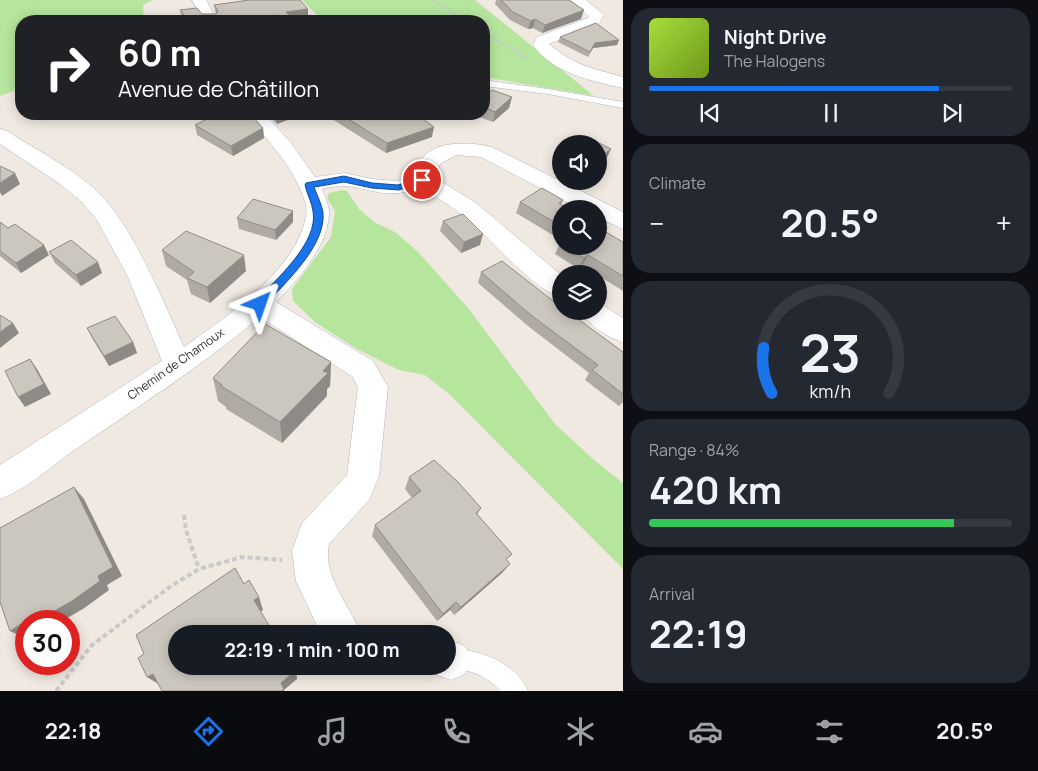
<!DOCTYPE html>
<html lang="en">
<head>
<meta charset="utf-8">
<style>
  body { margin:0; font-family:Manrope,sans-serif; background:#242831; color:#f1f3f6; height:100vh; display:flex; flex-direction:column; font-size:19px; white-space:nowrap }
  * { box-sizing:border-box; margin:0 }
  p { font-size:16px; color:#9ea1a6 }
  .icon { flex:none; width:28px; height:28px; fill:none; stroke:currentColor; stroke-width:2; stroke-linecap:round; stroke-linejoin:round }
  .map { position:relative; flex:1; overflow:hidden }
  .sheet { display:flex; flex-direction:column; gap:8px; padding:8px; background:#0d0f14; width:415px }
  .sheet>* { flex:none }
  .guide { position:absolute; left:15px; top:15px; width:475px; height:105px; border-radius:20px; box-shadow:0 2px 12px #0003; background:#202124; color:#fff; overflow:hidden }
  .fabs { position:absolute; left:552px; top:135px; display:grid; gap:10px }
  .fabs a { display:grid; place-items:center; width:55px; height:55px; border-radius:50%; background:#171b24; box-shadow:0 2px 12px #0003; font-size:25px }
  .speed { position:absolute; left:15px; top:610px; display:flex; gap:10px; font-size:25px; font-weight:700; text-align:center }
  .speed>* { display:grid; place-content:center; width:65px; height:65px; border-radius:50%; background:#171b24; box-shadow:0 2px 12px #0003; line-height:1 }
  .speed .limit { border:8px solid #d22; background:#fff; color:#111 }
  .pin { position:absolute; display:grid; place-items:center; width:42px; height:42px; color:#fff; margin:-21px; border:2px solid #fff; border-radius:50%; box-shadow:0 1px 5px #0007 }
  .me { position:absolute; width:55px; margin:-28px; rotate:43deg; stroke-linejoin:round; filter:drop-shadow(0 0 4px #0008) }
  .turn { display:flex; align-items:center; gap:18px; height:105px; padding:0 20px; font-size:22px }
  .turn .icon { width:65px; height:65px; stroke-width:2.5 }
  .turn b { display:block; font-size:35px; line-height:42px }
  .big { font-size:38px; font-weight:700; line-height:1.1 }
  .sheet .tile { flex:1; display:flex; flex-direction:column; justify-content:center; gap:8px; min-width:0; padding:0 18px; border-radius:20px; background:#242831 }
  .sheet .dial { align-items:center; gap:0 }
  .dial svg { height:130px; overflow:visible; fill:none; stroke:#363941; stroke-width:7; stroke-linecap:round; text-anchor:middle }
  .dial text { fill:#f1f3f6; stroke:none }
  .song { display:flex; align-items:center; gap:15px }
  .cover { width:60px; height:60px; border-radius:8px; background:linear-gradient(135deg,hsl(80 70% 55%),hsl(80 70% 35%)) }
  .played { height:5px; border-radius:2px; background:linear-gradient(90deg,#1a73e8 80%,#363941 80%) }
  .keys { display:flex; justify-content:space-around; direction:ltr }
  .heat { display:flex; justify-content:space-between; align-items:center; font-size:28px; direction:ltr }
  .charge { height:8px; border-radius:4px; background:linear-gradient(90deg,#34c759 84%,#363941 0) }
  .trip { position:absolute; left:168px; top:625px; width:288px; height:50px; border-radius:25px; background:#171b24; box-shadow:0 2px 12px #0003; font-weight:700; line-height:50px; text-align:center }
  .tabs { display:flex; height:80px; justify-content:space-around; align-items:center; background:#090b0e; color:#9ea1a6 }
  .tabs .icon { width:35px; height:35px }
  .tabs .selected { color:#1a73e8 }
  .tabs b { font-size:22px; color:#f1f3f6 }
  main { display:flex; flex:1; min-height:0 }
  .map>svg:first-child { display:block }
  .green { fill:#b6e59e }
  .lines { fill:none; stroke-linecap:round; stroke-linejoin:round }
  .service-casing { stroke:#b4b7c1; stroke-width:1 }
  .minor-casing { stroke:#b4b7c1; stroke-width:1 }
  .path-far1 { stroke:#c9c9c9; stroke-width:2; stroke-dasharray:2.5 1; stroke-linecap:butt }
  .path { stroke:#c9c9c9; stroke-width:4; stroke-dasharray:5 3; stroke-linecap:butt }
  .service { fill:#fff; fill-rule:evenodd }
  .minor { fill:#fff; fill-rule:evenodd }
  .wall { fill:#afaba4 }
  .shaded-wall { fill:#8e8b86 }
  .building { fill:#cbc7bf; stroke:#8e8b86 }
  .route { fill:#1a73e8; stroke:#114b97 }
  .labels { text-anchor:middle; stroke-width:4.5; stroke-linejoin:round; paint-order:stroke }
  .street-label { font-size:12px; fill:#2e2e2e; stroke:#fff }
</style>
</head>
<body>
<main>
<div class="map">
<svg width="623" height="691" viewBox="0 0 623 691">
  <rect width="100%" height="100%" fill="#efe9e1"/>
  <path class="green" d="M 0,0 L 153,0 L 143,5 L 144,21 L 21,21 L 21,88 L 0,96 Z
    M 302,0 L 475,0 L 594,96 L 484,77 L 484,21 L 323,21 Z
    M 342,190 L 347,191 L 359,209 L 374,222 L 395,232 L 419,253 L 468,308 L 556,425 L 593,459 L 623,483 L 623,569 L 449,394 L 425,375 L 399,370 L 357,349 L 315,322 L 293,301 L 292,289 L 331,237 L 335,211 L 327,198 L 329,193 Z"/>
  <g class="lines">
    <defs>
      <path id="service" d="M 484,80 L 548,89 L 623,102 L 623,108 L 548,94 L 484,86 Z
        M 451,649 C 480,649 516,663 528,691 L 501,691 C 491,681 481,674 467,671 C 459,669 452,671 443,668 L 446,666 L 446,651 Z"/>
      <path id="minor" d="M 192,0 L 206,0 L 217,21 L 203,21 Z
        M 570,0 L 586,0 L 604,15 L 599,24 L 549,44 C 575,66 592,68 623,77 L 623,88 C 592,81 552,73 533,45 L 537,37 L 588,18 L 589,16 Z
        M 246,114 L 265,114 L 291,143 L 315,177 L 344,173 L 372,179 L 397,181 L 413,175 C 416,169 419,162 423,157 C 438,140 472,142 492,147 L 623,212 L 623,229 L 599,218 L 599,209 L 580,209 L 481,157 L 456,155 L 440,164 L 434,177 L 476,203 L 561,275 L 561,297 C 529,288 488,234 460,213 C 447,203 433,196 420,187 C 388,200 377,190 346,186 C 339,185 329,188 322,189 C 325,197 330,207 329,216 C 325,250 299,278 276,302 L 373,361 L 388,387 L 379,476 L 369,500 L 329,544 C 322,576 350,606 361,634 L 321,634 L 296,581 L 292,551 L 302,523 L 347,475 L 358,387 L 353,377 L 260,317 C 202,366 139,406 76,449 C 52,465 28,489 0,499 L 0,465 L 162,361 L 128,277 L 97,220 L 82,202 L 60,184 L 0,144 L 0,129 L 7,131 C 36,150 74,169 99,193 C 135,230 162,299 184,347 C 227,316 296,271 306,216 C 308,208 304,198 301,191 C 293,171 279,153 265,137 C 259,129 251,122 246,114 Z
        M 599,303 L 623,318 L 623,342 C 608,338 589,325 581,311 L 599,311 Z
        M 446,639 L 465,646 L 471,660 L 465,674 L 451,680 L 432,673 L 429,666 L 446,666 Z"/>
    </defs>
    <use href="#service" class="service-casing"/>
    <use href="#minor" class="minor-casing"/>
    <path class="path-far1" d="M 433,0 L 467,21
      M 484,32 L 528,59"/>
    <path class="path" d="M 184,515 L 186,530 L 199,569
      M 56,691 L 92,645 L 171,586 L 199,569 L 242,557 L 282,560"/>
    <use href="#service" class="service"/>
    <use href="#minor" class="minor"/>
  </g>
  <path class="wall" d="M 496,0 L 569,0 L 581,19 L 542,33 L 533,28 L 528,29 L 510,20 L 495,4 Z
    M 214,5 L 308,18 L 294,20 L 296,21 L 183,21 L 182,20 L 180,10 L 202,14 L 216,14 Z
    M 560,37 L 619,40 L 617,45 L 593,48 L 588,57 L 558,42 Z
    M 484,97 L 512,97 L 509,108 L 493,122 L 473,115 L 473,114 L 484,114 Z
    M 267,114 L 303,114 L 277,124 Z
    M 324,114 L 416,114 L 432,137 L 386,153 Z
    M 195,125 L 263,128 L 264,138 L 233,156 L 197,135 Z
    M 563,200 L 561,205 L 561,240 L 516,213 L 520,202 Z
    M 293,211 L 293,222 L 276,240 L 239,229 L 237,218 Z
    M 443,221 L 480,245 L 461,253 L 440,231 Z
    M 0,222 L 8,228 L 49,255 L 21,273 L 0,256 Z
    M 561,242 L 561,246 L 599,246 L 623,242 L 623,291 L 599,276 L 599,274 L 595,274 L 582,266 L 579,269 L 555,254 L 560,243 Z
    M 162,250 L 246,271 L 210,303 L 191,294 L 187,280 L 166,266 Z
    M 49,252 L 102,273 L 81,286 L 55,263 Z
    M 481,272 L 548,297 L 623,352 L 623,402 L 619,406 L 585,380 L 589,373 L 528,326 L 478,283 Z
    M 87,328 L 133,342 L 137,353 L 109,366 L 92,338 Z
    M 331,362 L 330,386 L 327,389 L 327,396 L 282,443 L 226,409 L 226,407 L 218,401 L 213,378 Z
    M 409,477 L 481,508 L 477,515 L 512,554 L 506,559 L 502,573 L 454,615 L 450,610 L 437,621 L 372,536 L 375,525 L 412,498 L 405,489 Z"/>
  <path class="shaded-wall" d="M 308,9 L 308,18 L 286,21 L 286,12 Z
    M 584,10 L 581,19 L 542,33 L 545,25 Z
    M 278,15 L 278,21 L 244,21 Z
    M 238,17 L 238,21 L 220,21 Z
    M 535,19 L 533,28 L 528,29 L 531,21 Z
    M 619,40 L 617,45 L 593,48 L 588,57 L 595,43 Z
    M 512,97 L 509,108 L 493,122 L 495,112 Z
    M 278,114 L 303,114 L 277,124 L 276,115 Z
    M 434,127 L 432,137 L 386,153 L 387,143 Z
    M 263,128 L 264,138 L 233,156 L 231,146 Z
    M 611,149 L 606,160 L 599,165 L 599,158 Z
    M 15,173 L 20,184 L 2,196 L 0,192 L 0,183 Z
    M 293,211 L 293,222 L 276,240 L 275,230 Z
    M 483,234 L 480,245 L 461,253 L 464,242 Z
    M 44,245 L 49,255 L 21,273 L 16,263 Z
    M 244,255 L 246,271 L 210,303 L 207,287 Z
    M 588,255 L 582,266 L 579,269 L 584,258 Z
    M 98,262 L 102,273 L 81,286 L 76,275 Z
    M 13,323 L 19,333 L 0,348 L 0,332 Z
    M 133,342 L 137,353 L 109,366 L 104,356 Z
    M 30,359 L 37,369 L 51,394 L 25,407 L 18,397 Z
    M 331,362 L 330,386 L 327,389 L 327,396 L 282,443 L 280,422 Z
    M 74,487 L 84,499 L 122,576 L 107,585 L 109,590 L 83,609 L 62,621 L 37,621 L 98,576 Z
    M 510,564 L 502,573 L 454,615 L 461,607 Z
    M 259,597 L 263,610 L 258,613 L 254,600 Z
    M 456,602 L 450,610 L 437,621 L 443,614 Z
    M 26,622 L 26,636 L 24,638 L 10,631 Z
    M 296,670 L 297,679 L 284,690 L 284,691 L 281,691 L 281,683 Z
    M 153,674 L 160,685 L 147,677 Z"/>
  <path class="building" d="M 249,0 L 300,0 L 308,9 L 286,12 L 296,21 L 282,21 L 278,15 L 244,21 L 241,21 L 238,17 L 220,21 L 189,21 L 180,10 L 197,8 L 202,14 L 216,14 L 218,11 L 214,5 Z
    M 501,0 L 569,0 L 584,10 L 545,25 L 535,19 L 531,21 L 513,12 Z
    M 596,23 L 619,40 L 595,43 L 590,52 L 560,37 Z
    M 492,90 L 512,97 L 495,112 L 484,107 L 484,97 Z
    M 217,114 L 250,114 L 263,128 L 231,146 L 195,125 Z
    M 340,114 L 416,114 L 434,127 L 387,143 Z
    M 591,139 L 611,149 L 599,158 L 599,144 L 584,144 Z
    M 0,166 L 15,173 L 0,183 Z
    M 542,188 L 563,200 L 559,203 L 567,209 L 561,209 L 561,226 L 520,202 Z
    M 253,199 L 293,211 L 275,230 L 237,218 Z
    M 463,214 L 483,234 L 464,242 L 443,221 Z
    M 0,222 L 8,228 L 15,224 L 44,245 L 16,263 L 0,251 Z
    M 599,228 L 623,242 L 623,276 L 588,255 L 584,258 L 565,246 L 599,246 Z
    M 186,231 L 244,255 L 207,287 L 187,278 L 194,272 L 162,250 Z
    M 71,240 L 98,262 L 76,275 L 49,252 Z
    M 502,261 L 561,307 L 561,311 L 567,311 L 623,352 L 623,394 L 592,370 L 598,365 L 532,316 L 481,272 Z
    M 0,315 L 13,323 L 0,332 Z
    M 115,316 L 133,342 L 104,356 L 87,328 Z
    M 265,324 L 331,362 L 323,371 L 328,373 L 280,422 L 221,386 L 222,385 L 213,378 Z
    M 30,359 L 44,384 L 18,397 L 5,371 Z
    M 434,460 L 458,482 L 481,508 L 476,513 L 512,554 L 506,559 L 510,564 L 461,607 L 456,602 L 443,614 L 375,525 L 421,491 L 409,477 Z
    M 74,487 L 113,567 L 98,576 L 100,581 L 72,601 L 37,621 L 26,621 L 10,631 L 0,602 L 0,528 Z
    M 235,568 L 244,584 L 249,580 L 259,597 L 254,600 L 274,634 L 176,634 L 176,666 L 294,666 L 296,670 L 281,683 L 284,689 L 281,691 L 162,691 L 153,674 L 147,677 L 138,658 L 144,654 L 136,635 Z"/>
  <path class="route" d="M 344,176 L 372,183 L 398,185 L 422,177 L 427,180 L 399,190 L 372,188 L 344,182 L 314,187 C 317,195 322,205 323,213 C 326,246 284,284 263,307 L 256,307 L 254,304 L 256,301 C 275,280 319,243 313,211 C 312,203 307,194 305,185 L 306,183 Z"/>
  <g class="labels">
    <g class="street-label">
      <text transform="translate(176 364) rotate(-35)" y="4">Chemin de Chamoux</text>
    </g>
  </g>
</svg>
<div class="fabs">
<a><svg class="icon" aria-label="sound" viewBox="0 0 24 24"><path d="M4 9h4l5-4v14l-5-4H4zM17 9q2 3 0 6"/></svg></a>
<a><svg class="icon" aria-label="search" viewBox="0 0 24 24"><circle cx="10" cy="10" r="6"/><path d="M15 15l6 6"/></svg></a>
<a><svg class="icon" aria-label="layers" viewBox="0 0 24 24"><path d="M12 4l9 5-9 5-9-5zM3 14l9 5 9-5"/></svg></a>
</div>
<div class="speed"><div class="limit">30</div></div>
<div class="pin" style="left:422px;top:180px;background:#d93025"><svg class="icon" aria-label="arrive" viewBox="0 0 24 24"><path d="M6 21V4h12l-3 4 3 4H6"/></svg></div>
<svg class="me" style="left:260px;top:304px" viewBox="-20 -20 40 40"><path d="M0-17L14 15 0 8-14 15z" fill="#1a73e8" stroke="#fff" stroke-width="4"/></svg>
<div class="trip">22:19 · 1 min · 100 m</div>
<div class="guide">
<div class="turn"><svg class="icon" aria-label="right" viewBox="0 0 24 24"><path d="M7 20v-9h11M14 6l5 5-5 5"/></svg><div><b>60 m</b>Avenue de Châtillon</div></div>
</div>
</div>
<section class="sheet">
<div class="tile">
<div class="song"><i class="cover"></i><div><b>Night Drive</b><p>The Halogens</p></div></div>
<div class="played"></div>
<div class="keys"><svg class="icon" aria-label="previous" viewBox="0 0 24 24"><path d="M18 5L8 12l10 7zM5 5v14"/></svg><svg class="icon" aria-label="pause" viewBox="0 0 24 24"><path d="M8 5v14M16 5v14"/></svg><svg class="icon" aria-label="next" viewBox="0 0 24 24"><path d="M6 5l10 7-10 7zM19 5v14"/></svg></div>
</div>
<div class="tile"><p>Climate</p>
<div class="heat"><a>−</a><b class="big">20.5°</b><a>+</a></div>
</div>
<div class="tile dial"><svg viewBox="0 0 100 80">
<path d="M14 69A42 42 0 1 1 86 69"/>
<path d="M14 69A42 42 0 0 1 9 41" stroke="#1a73e8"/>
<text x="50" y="56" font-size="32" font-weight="700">23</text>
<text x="50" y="72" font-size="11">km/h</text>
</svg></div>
<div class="tile"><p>Range · 84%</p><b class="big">420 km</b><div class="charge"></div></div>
<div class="tile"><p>Arrival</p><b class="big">22:19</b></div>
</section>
</main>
<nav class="tabs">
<b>22:18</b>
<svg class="icon selected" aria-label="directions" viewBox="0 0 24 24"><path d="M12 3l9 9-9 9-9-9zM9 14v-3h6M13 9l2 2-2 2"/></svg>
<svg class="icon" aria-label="music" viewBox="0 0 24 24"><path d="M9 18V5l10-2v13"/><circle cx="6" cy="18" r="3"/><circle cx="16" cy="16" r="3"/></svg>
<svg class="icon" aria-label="phone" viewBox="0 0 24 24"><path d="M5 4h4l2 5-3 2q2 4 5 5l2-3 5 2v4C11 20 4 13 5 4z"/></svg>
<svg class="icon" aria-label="climate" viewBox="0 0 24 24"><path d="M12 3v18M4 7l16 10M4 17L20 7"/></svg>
<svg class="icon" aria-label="car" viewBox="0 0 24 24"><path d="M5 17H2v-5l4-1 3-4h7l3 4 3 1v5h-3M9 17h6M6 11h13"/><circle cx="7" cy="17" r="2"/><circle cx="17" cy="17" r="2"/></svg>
<svg class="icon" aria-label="filters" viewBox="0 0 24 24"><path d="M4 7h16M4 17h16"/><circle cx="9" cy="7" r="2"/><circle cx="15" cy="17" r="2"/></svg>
<b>20.5°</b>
</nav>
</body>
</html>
